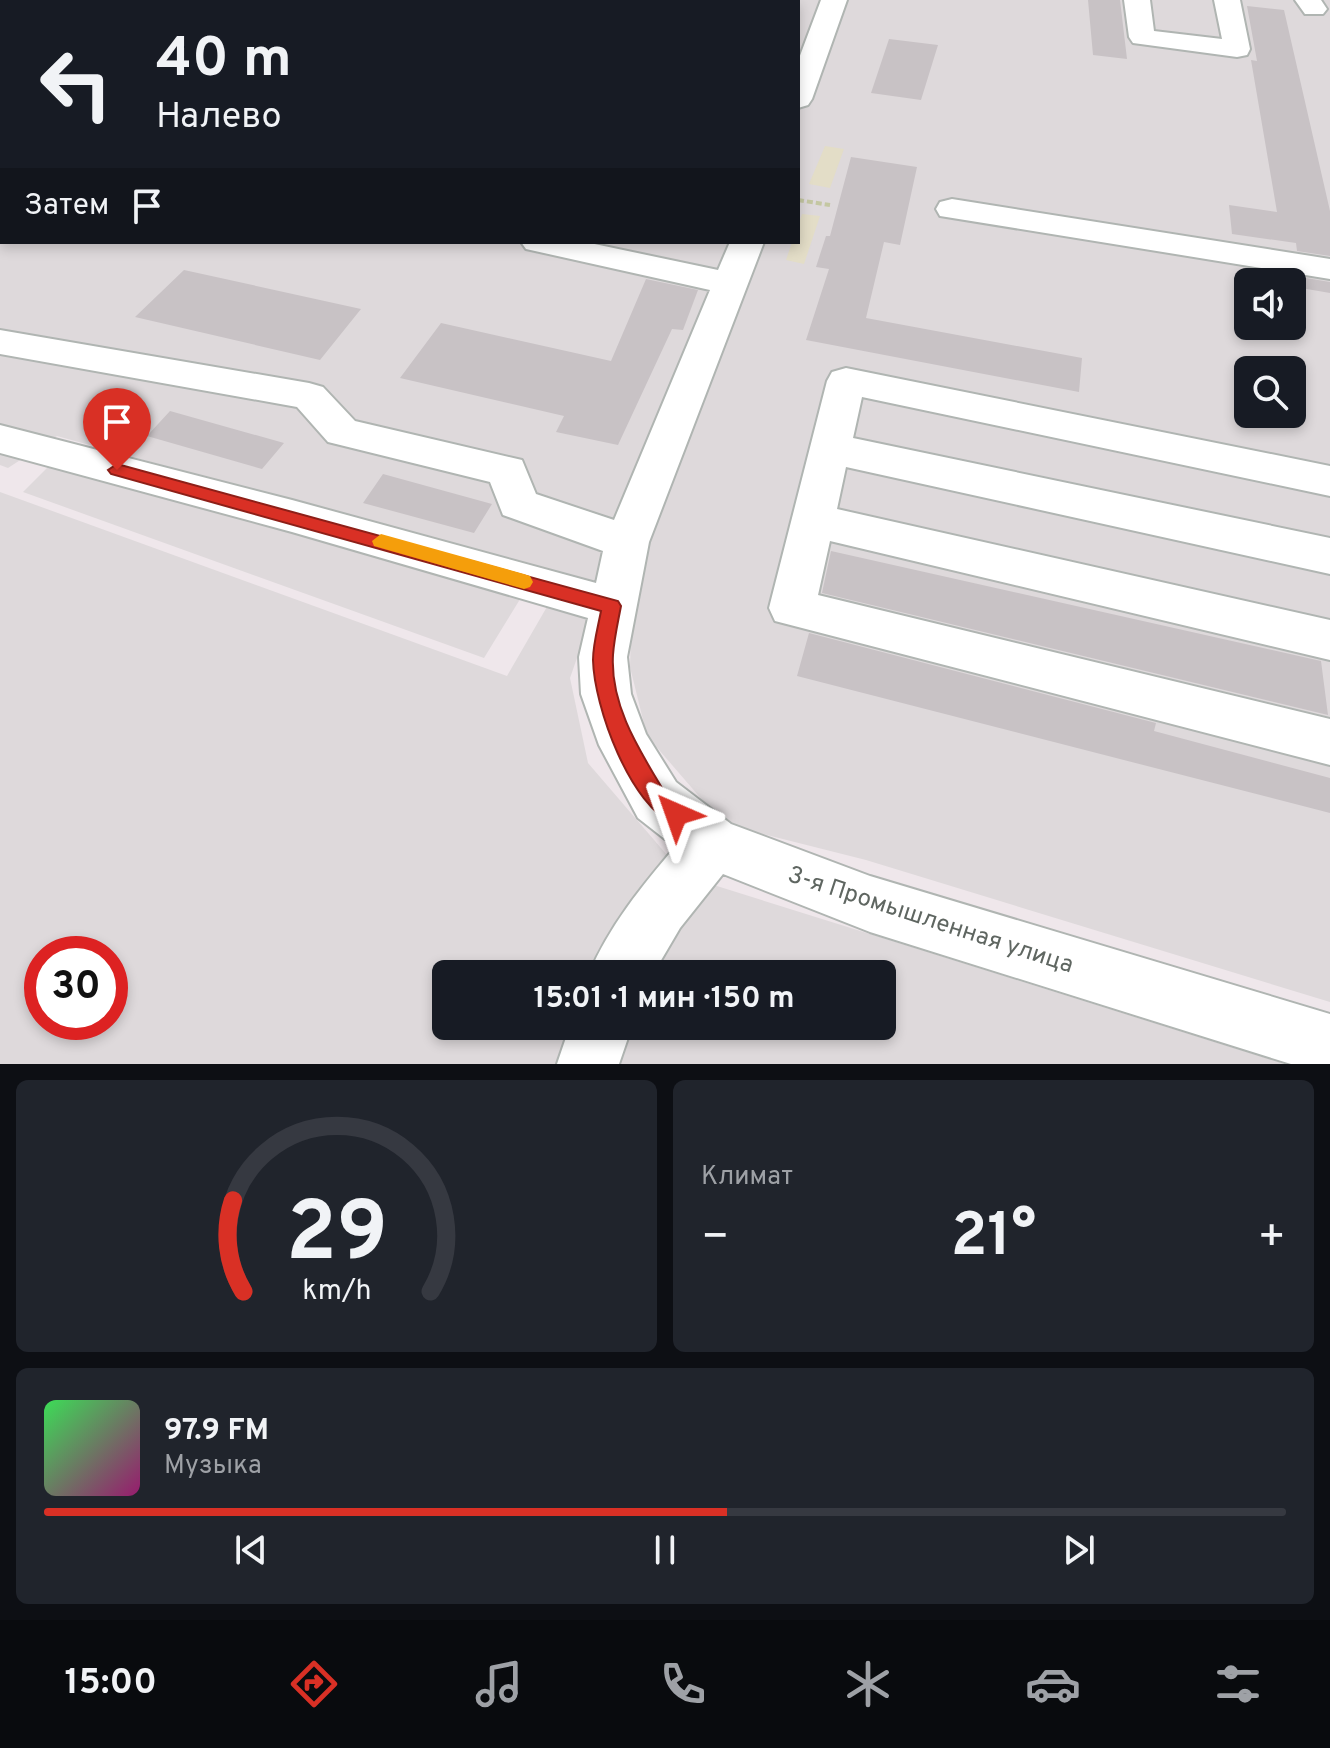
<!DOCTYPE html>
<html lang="ru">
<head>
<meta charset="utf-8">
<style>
  body { margin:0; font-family:Overpass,sans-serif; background:#20242c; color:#f1f3f6; height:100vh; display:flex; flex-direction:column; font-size:30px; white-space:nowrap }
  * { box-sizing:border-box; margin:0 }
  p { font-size:26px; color:#9ea1a6 }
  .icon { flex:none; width:44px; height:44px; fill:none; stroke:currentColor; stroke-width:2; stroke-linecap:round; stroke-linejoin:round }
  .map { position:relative; height:1064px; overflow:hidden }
  .sheet { display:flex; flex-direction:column; gap:16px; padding:16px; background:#0d0f14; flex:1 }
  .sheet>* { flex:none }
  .banner { position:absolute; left:0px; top:0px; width:800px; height:244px; box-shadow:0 4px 12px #0003; background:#171b24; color:#f1f3f6; overflow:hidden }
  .fabs { position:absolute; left:1234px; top:268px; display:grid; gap:16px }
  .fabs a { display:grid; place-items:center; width:72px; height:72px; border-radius:12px; background:#171b24; box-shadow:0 4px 12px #0003; font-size:40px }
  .speed { position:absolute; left:24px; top:936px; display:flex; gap:16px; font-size:40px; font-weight:700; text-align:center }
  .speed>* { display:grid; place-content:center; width:104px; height:104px; border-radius:50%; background:#171b24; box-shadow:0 4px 12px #0003; line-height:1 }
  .speed .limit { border:12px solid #d22; background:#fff; color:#111 }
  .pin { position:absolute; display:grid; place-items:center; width:68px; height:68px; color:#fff; margin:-82px -34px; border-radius:50% 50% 50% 0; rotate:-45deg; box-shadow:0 0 8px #0007 }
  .pin .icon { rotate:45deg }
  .me { position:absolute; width:88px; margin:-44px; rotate:317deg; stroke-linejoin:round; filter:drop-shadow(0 0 6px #0008) }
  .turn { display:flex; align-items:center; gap:28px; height:168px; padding:0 24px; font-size:36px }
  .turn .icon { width:104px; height:104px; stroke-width:2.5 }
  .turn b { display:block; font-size:56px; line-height:68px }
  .then { display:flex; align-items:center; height:76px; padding:0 24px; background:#0003; gap:16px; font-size:30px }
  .big { font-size:60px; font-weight:700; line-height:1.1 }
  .sheet .card { flex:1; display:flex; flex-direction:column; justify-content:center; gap:12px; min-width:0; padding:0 28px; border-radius:12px; background:#20242c }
  .sheet .dial { align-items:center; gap:0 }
  .dial svg { height:208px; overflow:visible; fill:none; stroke:#363941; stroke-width:7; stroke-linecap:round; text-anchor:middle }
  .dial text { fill:#f1f3f6; stroke:none }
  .song { display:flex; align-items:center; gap:24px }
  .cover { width:96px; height:96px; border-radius:12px; background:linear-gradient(135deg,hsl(130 70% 55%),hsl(320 70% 35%)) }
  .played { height:8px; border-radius:4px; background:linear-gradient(90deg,#d93025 55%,#363941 55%) }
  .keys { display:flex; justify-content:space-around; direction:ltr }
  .heat { display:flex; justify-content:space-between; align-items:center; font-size:44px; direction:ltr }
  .sheet .tiles { flex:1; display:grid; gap:16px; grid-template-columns:1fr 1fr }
  .card:last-child { grid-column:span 2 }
  .trip { position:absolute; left:432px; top:960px; width:464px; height:80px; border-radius:12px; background:#171b24; box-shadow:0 4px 12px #0003; font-weight:700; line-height:80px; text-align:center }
  .tabs { display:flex; height:128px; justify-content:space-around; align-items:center; background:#090b0e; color:#9ea1a6 }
  .tabs .icon { width:56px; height:56px }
  .tabs .current { color:#d93025 }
  .tabs b { font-size:36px; color:#f1f3f6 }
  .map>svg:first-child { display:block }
  .industrial { fill:#ded9db; fill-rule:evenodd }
  .green { fill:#e3ddc7 }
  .building { fill:#c8c2c5 }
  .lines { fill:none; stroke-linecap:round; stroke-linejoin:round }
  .minor-casing { stroke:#b0b5b2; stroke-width:4 }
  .path { stroke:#c4c7a2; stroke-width:4; stroke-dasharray:6 3; stroke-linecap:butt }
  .minor { fill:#fff; fill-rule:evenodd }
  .route { fill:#d93025; stroke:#8d1f18; stroke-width:2 }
  .slow { fill:#f59e0b }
  .labels { text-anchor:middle; stroke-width:8; stroke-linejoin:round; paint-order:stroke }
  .street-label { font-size:24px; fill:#5f6661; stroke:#fff }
</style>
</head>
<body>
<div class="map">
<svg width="1330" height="1064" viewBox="0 0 1330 1064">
  <rect width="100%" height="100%" fill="#efe7eb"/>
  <path class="industrial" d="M 56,0 L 1330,0 L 1330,1002 L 866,860 L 723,824 L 647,736 L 630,667 L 632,595 L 57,436 L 8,468 L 0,465 L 0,19 L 2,242 L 798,242 L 798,2 L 50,2 ZM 1248,282 L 1292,282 L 1292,326 L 1248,326 ZM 1248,370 L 1292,370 L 1292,414 L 1248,414 Z
    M 52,463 L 522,596 L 484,658 L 23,492 Z
    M 0,492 L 507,676 L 548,605 L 591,618 L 570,678 L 588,763 L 685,876 L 1285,1064 L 0,1064 ZM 42,954 L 110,954 L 110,1022 L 42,1022 ZM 446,974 L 882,974 L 882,1026 L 446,1026 Z"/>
  <path class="green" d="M 825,146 L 844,149 L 830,188 L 809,184 Z
    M 802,214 L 820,216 L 804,264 L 786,260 L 792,242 L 798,242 L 798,225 Z"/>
  <path class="building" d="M 1088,0 L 1120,0 L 1127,59 L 1093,55 Z
    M 1247,6 L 1284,10 L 1330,211 L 1330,256 L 1297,251 L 1296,243 L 1232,234 L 1229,205 L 1277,212 L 1251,60 L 1257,61 Z
    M 889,39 L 938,45 L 921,100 L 871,93 Z
    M 851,157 L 917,167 L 900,245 L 884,242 L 866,318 L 1082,358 L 1079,392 L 806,340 L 829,269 L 816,267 L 826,236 L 830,236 Z
    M 184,270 L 361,309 L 320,360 L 135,317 Z
    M 1300,277 L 1330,282 L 1330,293 L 1301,288 Z
    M 646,279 L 698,290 L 683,330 L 672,329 L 618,445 L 556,432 L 564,416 L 400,378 L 441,323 L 611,361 Z
    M 170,411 L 284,443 L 262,469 L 147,436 Z
    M 383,474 L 492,504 L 474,533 L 363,503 Z
    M 831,551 L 1321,661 L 1328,715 L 822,593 Z
    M 809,633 L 1156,723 L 1154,731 L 1330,778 L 1330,813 L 797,676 Z"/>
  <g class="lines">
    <defs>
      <path id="minor" d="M 821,0 L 847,0 L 812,99 L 808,105 L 798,108 L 798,61 Z
        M 1124,0 L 1150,0 L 1154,31 L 1222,39 L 1214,0 L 1240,0 L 1250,49 L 1247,55 L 1237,57 L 1133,43 L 1129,37 Z
        M 1295,0 L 1321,0 L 1327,9 L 1323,14 L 1305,14 Z
        M 952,199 L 1330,259 L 1330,279 L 940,216 L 936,209 L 940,202 Z
        M 521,242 L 585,242 L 718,270 L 730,242 L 764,242 L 649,542 L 627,657 L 631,694 L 646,734 L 676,782 L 731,824 L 870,876 L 1330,1014 L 1330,1064 L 1291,1064 L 870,932 L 723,874 L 680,928 L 653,974 L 589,974 C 609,926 642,886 675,847 L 638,818 L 599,745 L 581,694 L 579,657 L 588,618 L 292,532 L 0,453 L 0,425 L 292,500 L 596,583 L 603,551 L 503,515 L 490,482 L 328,442 L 297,407 L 0,354 L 0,330 L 309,383 L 323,387 L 355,421 L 522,460 L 536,494 L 614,520 L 710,290 L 526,249 Z
        M 846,368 L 1330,466 L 1330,496 L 862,397 L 853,438 L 1330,538 L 1330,574 L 846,467 L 837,509 L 1330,620 L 1330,660 L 830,541 L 818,595 L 1330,719 L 1330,765 L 775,621 L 769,608 L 827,381 L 832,372 Z
        M 570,1026 L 632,1026 L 619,1064 L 557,1064 Z"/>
    </defs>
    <use href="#minor" class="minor-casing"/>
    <path class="path" d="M 798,200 L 830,205"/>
    <use href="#minor" class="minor"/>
  </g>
  <path class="route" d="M 117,464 L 618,601 L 621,606 C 618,622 614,639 613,655 C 610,704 638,748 662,788 C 669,799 682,802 687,814 L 684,822 L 676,825 C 630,807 594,706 593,660 C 593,644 598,627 601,611 L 111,474 L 108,470 Z"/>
  <path class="slow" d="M 381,534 L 524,574 L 530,576 L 533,582 L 530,587 L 524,589 L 374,546 L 372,541 Z"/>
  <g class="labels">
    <g class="street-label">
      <text transform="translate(931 919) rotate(18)" y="8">3-я Промышленная улица</text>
    </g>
  </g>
</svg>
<div class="fabs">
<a><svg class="icon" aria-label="sound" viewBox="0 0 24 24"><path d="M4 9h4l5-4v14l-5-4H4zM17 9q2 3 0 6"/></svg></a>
<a><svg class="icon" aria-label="search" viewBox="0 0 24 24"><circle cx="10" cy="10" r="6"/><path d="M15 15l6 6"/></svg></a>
</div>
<div class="speed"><div class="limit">30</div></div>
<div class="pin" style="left:117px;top:470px;background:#d93025"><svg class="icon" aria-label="arrive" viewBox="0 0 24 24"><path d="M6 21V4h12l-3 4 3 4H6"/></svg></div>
<svg class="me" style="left:676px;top:814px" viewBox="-20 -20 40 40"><path d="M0-17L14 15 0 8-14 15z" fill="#d93025" stroke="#fff" stroke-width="4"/></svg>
<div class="trip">15:01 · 1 мин · 150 m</div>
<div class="banner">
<div class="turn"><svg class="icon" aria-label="left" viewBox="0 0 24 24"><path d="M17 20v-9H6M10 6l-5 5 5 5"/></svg><div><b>40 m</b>Налево</div></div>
<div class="then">Затем<svg class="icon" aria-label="arrive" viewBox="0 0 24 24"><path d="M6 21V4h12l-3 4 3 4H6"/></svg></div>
</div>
</div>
<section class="sheet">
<div class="tiles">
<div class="card dial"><svg viewBox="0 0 100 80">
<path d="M14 69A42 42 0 1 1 86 69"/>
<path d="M14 69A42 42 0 0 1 10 34" stroke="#d93025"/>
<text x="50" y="56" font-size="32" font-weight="700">29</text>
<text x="50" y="72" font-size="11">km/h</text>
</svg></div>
<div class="card"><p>Климат</p>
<div class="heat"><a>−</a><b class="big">21°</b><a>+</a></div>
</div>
<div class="card">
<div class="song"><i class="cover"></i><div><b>97.9 FM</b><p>Музыка</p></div></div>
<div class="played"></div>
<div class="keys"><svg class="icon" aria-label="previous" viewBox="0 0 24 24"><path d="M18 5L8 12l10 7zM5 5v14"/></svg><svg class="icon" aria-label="pause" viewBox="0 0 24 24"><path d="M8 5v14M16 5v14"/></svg><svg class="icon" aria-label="next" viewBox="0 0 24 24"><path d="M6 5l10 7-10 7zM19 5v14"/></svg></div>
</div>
</div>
</section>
<nav class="tabs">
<b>15:00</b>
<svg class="icon current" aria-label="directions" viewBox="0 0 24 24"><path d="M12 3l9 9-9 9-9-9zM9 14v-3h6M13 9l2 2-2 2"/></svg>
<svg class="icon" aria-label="music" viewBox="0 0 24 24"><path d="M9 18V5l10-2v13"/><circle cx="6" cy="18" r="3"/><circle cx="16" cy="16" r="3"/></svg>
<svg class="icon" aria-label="phone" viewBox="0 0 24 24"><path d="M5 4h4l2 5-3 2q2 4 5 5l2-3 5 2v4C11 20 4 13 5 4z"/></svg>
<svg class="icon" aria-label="climate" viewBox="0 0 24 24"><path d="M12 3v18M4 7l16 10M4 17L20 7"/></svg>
<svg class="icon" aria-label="car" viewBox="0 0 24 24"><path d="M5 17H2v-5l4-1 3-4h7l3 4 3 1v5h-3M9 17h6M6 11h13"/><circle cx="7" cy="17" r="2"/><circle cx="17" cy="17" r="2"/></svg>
<svg class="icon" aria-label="filters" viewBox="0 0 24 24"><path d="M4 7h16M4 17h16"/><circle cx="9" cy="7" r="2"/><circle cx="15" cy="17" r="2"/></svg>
</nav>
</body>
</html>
